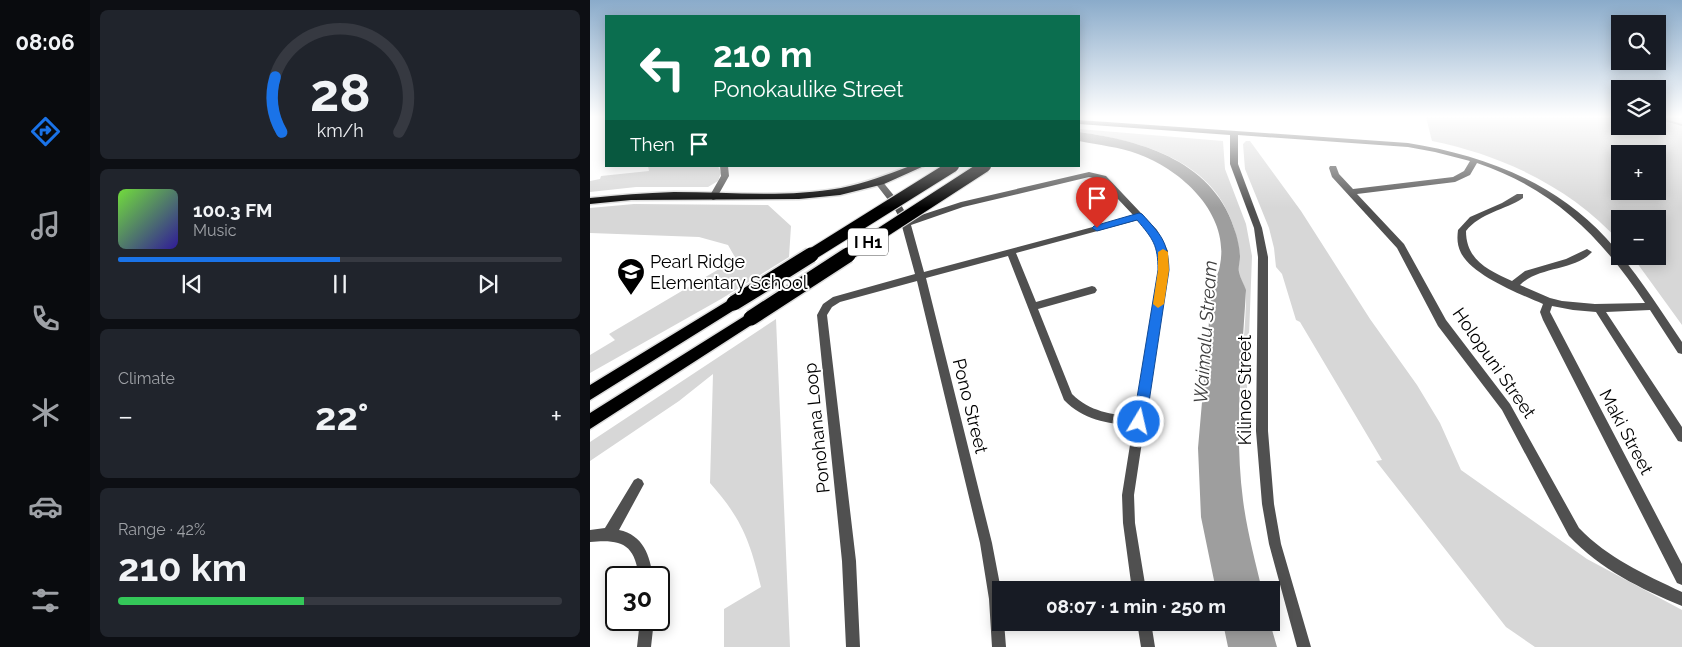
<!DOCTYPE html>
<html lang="en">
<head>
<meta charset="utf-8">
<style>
  body { margin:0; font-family:Raleway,sans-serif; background:#20242c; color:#f1f3f6; height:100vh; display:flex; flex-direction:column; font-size:19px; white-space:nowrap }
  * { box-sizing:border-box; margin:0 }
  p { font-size:16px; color:#9ea1a6 }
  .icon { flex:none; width:28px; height:28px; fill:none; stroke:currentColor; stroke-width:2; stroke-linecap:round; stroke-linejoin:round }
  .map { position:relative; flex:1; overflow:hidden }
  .panel { display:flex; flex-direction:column; gap:10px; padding:10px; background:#0d0f14; width:500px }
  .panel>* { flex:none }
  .hud { position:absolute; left:15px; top:15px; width:475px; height:152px; border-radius:0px; box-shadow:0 2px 12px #0003; background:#0b6e4f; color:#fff; overflow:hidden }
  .controls { position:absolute; left:1021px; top:15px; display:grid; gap:10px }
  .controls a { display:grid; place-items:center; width:55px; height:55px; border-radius:0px; background:#171b24; box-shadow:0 2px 12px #0003; font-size:25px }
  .speed { position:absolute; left:15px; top:566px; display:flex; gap:10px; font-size:25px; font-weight:700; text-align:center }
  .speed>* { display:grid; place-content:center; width:65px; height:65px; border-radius:50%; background:#171b24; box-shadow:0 2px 12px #0003; line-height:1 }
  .speed .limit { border:2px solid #111; border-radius:8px; background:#fff; color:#111 }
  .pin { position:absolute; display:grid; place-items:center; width:42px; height:42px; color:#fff; margin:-51px -21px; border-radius:50% 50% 50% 0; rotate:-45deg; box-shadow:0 0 5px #0007 }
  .pin .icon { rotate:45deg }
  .me { position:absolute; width:55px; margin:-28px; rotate:9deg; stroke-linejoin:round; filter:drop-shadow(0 0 4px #0008) }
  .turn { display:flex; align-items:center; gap:18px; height:105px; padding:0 25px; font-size:22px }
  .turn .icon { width:65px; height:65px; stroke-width:2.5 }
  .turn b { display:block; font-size:35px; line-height:42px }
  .then { display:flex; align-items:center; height:48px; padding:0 25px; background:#0003; gap:10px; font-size:19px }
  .big { font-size:38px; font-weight:700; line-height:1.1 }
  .panel .widget { flex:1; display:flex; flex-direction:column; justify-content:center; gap:8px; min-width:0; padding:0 18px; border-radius:8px; background:#20242c }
  .panel .dial { align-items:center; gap:0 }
  .dial svg { height:130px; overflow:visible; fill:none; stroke:#363941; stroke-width:7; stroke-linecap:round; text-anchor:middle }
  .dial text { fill:#f1f3f6; stroke:none }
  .song { display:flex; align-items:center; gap:15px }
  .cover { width:60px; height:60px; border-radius:8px; background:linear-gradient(135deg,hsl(100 70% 55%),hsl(250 70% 35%)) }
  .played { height:5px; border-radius:2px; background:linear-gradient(90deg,#1a73e8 50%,#363941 50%) }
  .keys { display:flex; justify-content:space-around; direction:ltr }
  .heat { display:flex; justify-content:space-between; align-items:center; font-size:28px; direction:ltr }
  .charge { height:8px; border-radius:4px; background:linear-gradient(90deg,#34c759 42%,#363941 0) }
  .trip { position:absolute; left:402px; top:581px; width:288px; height:50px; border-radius:0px; background:#171b24; box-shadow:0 2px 12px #0003; font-weight:700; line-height:50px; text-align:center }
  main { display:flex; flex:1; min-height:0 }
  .tabs { display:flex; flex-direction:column; width:90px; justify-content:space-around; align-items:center; background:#090b0e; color:#9ea1a6 }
  .tabs .icon { width:35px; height:35px }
  .tabs .on { color:#1a73e8 }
  .tabs b { font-size:22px; color:#f1f3f6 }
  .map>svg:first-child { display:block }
  .green { fill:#d7d7d7; fill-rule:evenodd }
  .water { fill:#9e9e9e }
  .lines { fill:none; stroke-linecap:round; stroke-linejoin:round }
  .stream { stroke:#9e9e9e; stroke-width:2 }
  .major-casing { stroke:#dbdbdb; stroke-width:3 }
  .highway-casing { stroke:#dbdbdb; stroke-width:3 }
  .minor { fill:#505050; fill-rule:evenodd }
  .major { fill:#000; fill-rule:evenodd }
  .highway { fill:#000; fill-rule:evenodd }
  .highway-bridge-far1-casing { stroke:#dbdbdb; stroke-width:14; stroke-linecap:butt }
  .highway-bridge-casing { stroke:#dbdbdb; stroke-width:18; stroke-linecap:butt }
  .highway-bridge-far1 { stroke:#000; stroke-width:12 }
  .highway-bridge { stroke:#000; stroke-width:15 }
  .route { fill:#1a73e8; stroke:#114b97 }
  .slow { fill:#f59e0b }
  .labels { text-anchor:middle; stroke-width:4; stroke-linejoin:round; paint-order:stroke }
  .shield { fill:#fff; stroke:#4c4c4c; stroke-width:1 }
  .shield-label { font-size:16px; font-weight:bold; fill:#000 }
  .poi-label { font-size:18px; fill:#000; stroke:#fff; text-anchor:start }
  .street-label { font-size:18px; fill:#000; stroke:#fff }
  .water-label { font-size:19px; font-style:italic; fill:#3f3f3f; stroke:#fff }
</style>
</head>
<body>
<main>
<nav class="tabs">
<b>08:06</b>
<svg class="icon on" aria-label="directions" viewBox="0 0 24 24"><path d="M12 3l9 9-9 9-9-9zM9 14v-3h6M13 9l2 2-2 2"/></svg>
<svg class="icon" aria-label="music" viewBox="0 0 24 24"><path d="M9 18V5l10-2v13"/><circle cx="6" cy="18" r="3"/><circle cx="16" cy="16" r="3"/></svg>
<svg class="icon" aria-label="phone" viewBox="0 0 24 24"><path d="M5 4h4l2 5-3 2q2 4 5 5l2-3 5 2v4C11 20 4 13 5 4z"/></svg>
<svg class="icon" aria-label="climate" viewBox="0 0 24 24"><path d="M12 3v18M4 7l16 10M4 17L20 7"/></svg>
<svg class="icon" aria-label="car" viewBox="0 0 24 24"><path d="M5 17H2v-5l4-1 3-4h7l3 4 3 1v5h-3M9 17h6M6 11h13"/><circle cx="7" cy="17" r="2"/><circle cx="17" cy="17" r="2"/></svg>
<svg class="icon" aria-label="filters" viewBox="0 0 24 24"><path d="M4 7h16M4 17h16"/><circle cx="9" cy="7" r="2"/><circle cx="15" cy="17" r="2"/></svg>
</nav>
<section class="panel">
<div class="widget dial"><svg viewBox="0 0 100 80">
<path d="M14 69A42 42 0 1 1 86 69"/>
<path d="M14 69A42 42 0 0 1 10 35" stroke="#1a73e8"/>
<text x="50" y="56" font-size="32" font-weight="700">28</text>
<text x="50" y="72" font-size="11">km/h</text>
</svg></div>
<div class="widget">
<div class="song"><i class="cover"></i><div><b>100.3 FM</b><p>Music</p></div></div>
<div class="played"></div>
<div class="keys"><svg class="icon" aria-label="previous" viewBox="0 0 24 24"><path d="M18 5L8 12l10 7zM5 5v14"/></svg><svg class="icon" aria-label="pause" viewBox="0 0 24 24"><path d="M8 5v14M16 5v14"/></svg><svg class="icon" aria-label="next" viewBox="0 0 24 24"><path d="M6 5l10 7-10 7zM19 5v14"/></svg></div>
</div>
<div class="widget"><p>Climate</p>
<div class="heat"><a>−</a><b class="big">22°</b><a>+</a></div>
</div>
<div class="widget"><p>Range · 42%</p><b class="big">210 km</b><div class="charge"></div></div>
</section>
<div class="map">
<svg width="1092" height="647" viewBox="0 0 1092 647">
  <rect width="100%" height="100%" fill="#fff"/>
  <path class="green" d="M 836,117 L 1030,117 L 1030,126 L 1068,126 L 1068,117 L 1092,117 L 1092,325 L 1042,256 L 1068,256 L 1068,219 L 1030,219 L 1030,242 C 982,188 912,155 842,141 ZM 1030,154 L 1068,154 L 1068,191 L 1030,191 Z
    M 489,129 L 633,141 L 635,169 L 656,224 L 662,256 L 657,389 L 650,388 C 652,356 656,324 656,293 C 655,285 649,278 649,271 C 648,266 650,261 650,256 C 649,244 644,226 639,215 C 615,157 544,140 489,132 Z
    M 656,141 L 660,141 L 711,211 L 780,319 L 827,385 L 850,423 L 871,470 L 997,559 L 1092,610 L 1092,647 L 945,647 L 916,627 L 786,461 L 792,460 L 710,322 L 706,320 L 692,274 L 686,267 L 684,248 L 679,228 L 655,169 L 653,144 Z
    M 58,166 L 128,166 L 131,173 L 128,181 L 118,187 L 46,187 L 0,192 L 0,181 L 10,179 L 11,176 L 59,171 Z
    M 44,204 L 178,205 L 201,226 L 199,257 L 131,299 L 0,373 L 0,355 L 25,340 L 19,334 L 146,259 L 138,245 L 109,237 L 0,233 L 0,208 Z
    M 186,319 L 200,647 L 134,647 L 134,609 L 171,587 C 160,541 152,519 120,483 L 123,374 L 89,401 L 0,461 L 0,442 Z"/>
  <path class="water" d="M 489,132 C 554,141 626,162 646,234 C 648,241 650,250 650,257 C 650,262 648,267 649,272 C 650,278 654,284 656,290 C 652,359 644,431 653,500 C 657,531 665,560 672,590 L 626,590 L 611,517 L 608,448 L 622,287 C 625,280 629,272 630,265 C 640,214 592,170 548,154 C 529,147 509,145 489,141 Z
    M 633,623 L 680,623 L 687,647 L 638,647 Z"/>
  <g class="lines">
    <path class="stream" d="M 1068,118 L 1092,125"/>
    <defs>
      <path id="major" d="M 320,166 L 334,166 L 294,184 L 250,195 L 209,199 L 41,200 L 0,204 L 0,198 C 28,195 55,193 84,192 C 139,192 196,198 251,188 C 275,183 297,175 320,166 Z"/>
      <path id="highway" d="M 144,297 L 149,299 L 151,303 L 149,307 L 0,400 L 0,385 Z
        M 161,312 L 166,314 L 168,318 L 166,322 L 0,429 L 0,413 Z"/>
    </defs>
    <use href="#major" class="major-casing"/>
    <use href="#highway" class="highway-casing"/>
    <path class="minor" d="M 489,120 L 818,143 C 892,155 964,181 1016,238 C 1044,269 1068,306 1092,342 L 1092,354 L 1088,353 L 1060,310 L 1016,312 L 1092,427 L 1092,442 L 1088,441 L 1006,312 L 983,310 L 962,306 L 960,312 L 1092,564 L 1092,585 L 1087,583 L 953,320 L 950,312 L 953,304 C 930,294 883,276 871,253 C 867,245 867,238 868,230 L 880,217 L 912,203 L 927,194 L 933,194 L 933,198 C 915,210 890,213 876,231 C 876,260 898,270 922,281 L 935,271 L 976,259 L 997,249 L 1002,252 C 985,271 949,266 930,285 L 960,298 L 972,301 L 1005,304 L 1055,303 C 1011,237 964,189 887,163 L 880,175 L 865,182 L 767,194 L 814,244 L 856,320 L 920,404 L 989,528 C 1018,558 1054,574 1092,592 L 1092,606 C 1051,589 1010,569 979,536 L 912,410 L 848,326 L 807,248 L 742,177 L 739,168 L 740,166 L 746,166 L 749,174 L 763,189 L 863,177 L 874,171 L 880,161 L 845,152 L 818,147 L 648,135 L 648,164 L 672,228 L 678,257 L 678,431 L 684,504 L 691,544 L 721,647 L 707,647 L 679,544 L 672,504 L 666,431 L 668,257 L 664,228 L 640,164 L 640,135 L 489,124 Z
      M 130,166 L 138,166 L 139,176 L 126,199 L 123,200 L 119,197 L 131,176 Z
      M 499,172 L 516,176 L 567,230 L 578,251 L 578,270 L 544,495 L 545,523 L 556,590 L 542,590 L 533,523 L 532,495 L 543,426 C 517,423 493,420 474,400 L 418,256 L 336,278 L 402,543 L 411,590 L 411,622 L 414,622 L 416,647 L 402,647 L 399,599 L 390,543 L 327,281 L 250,302 L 242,307 L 237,315 L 266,561 L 270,647 L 256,647 L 252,561 L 227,315 L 233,304 L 243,297 L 325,274 L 310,219 L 303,206 L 285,183 L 289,180 L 292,181 L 310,203 L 319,219 L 371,202 ZM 499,177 L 510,180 L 544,216 L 334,272 L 321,225 L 373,207 ZM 548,220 C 565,238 569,245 568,270 L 545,417 C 521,414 500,412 482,394 L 448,309 L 505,293 L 507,290 L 505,287 L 502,286 L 446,302 L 426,253 Z
      M 48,478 L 52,480 L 54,484 L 29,530 C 53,535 60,555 63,578 L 49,578 C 45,544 32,539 0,542 L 0,530 L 15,528 L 44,480 Z
      M 50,620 L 64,620 L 61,647 L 47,647 Z
      M 547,622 L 561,622 L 565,647 L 551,647 Z"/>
    <use href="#major" class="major"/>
    <use href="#highway" class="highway"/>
    <defs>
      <path id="highway-bridge-far1" d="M 219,256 L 363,166
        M 256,256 L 395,166"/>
      <path id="highway-bridge" d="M 144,303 L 221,255
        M 161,318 L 258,255"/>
    </defs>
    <use href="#highway-bridge-far1" class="highway-bridge-far1-casing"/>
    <use href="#highway-bridge" class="highway-bridge-casing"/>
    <use href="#highway-bridge-far1" class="highway-bridge-far1"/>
    <use href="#highway-bridge" class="highway-bridge"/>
  </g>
  <linearGradient id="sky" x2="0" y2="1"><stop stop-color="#8aabca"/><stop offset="0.56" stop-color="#fff"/><stop offset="1" stop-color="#fff" stop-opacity="0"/></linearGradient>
  <rect width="1092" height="208" fill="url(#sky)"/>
  <path class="route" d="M 549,213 L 552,214 C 571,235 578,241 579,270 L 556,422 L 554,427 L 549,428 L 545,427 L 543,422 L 568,270 C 568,245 563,239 547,220 L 507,231 L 502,228 L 504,226 Z"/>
  <path class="slow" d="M 573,249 L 578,252 L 579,270 L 574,304 L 568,308 L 563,304 L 568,270 L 568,252 Z"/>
  <defs>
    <symbol id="school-pin" viewBox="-11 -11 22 30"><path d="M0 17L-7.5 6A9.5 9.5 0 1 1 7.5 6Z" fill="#000" stroke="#fff"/><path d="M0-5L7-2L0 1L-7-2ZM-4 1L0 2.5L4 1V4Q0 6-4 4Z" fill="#fff"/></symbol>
  </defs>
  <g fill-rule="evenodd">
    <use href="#school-pin" x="25" y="256" width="32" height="43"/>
  </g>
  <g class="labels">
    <rect class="shield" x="258" y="228.5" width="40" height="27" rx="4"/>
    <g class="shield-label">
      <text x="278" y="248">I H1</text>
    </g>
    <g class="poi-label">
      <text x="60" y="268">Pearl Ridge<tspan x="60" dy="21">Elementary School</tspan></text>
    </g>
    <g class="street-label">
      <text transform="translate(904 363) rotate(55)" y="6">Holopuni Street</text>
      <text transform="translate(655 390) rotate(-90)" y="6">Kilinoe Street</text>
      <text transform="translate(380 406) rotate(76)" y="6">Pono Street</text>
      <text transform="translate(227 428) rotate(-96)" y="6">Ponohana Loop</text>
      <text transform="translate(1036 432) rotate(62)" y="6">Maki Street</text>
    </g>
    <g class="water-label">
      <text transform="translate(615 332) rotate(-86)" y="7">Waimalu Stream</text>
    </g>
  </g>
</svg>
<div class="controls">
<a><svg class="icon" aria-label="search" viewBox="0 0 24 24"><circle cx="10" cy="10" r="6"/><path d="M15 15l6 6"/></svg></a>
<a><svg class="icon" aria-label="layers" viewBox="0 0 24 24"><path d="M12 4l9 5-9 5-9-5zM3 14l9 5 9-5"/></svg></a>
<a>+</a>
<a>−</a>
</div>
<div class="speed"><div class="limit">30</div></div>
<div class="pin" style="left:507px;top:228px;background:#d93025"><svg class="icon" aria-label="arrive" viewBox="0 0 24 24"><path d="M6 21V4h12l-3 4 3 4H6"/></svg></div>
<svg class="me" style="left:549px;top:422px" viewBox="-20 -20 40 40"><circle r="17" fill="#1a73e8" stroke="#fff" stroke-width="3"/><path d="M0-11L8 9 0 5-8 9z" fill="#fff"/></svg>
<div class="trip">08:07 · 1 min · 250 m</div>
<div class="hud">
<div class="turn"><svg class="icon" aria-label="left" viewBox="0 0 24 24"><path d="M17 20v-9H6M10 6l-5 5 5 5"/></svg><div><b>210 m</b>Ponokaulike Street</div></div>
<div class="then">Then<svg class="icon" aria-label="arrive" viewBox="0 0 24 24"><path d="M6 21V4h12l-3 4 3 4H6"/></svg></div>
</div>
</div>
</main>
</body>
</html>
